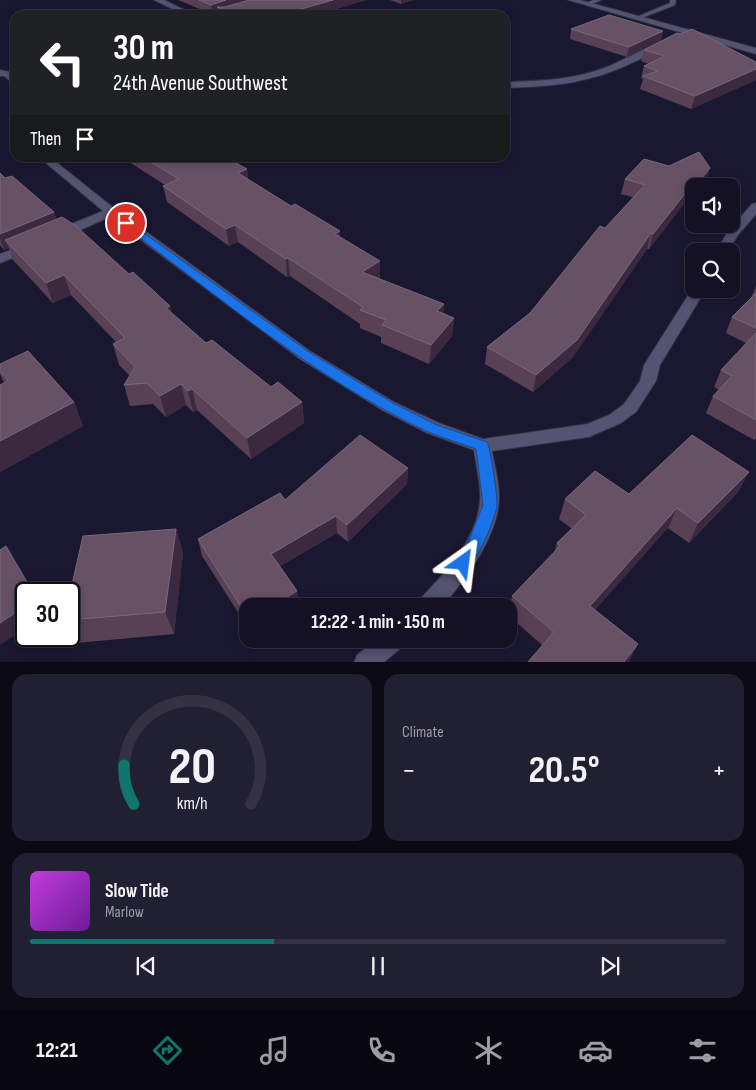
<!DOCTYPE html>
<html lang="en">
<head>
<meta charset="utf-8">
<style>
  body { margin:0; font-family:"Sofia Sans Condensed",sans-serif; background:#211f32; color:#f1f3f6; height:100vh; display:flex; flex-direction:column; font-size:19px; white-space:nowrap }
  * { box-sizing:border-box; margin:0 }
  p { font-size:16px; color:#9d9da7 }
  .icon { flex:none; width:28px; height:28px; fill:none; stroke:currentColor; stroke-width:2; stroke-linecap:round; stroke-linejoin:round }
  .map { position:relative; height:662px; overflow:hidden }
  .details { display:flex; flex-direction:column; gap:12px; padding:12px; background:#0b0914; flex:1 }
  .details>* { flex:none }
  .top-card { position:absolute; left:10px; top:10px; width:500px; height:152px; border-radius:15px; box-shadow:0 2px 12px #0003,0 0 0 1px #333142; background:#202124; color:#fff; overflow:hidden }
  .buttons { position:absolute; left:685px; top:178px; display:grid; gap:10px }
  .buttons a { display:grid; place-items:center; width:55px; height:55px; border-radius:10px; background:#141125; box-shadow:0 2px 12px #0003,0 0 0 1px #333142; font-size:25px }
  .speed { position:absolute; left:15px; top:582px; display:flex; gap:10px; font-size:25px; font-weight:700; text-align:center }
  .speed>* { display:grid; place-content:center; width:65px; height:65px; border-radius:50%; background:#141125; box-shadow:0 2px 12px #0003,0 0 0 1px #333142; line-height:1 }
  .speed .limit { border:2px solid #111; border-radius:8px; background:#fff; color:#111 }
  .pin { position:absolute; display:grid; place-items:center; width:42px; height:42px; color:#fff; margin:-21px; border:2px solid #fff; border-radius:50%; box-shadow:0 1px 5px #0007 }
  .me { position:absolute; width:55px; margin:-28px; rotate:31deg; stroke-linejoin:round; filter:drop-shadow(0 0 4px #0008) }
  .turn { display:flex; align-items:center; gap:18px; height:105px; padding:0 20px; font-size:22px }
  .turn .icon { width:65px; height:65px; stroke-width:2.5 }
  .turn b { display:block; font-size:35px; line-height:42px }
  .then { display:flex; align-items:center; height:48px; padding:0 20px; background:#0003; gap:10px; font-size:19px }
  .big { font-size:38px; font-weight:700; line-height:1.1 }
  .details .widget { flex:1; display:flex; flex-direction:column; justify-content:center; gap:8px; min-width:0; padding:0 18px; border-radius:15px; background:#211f32 }
  .details .dial { align-items:center; gap:0 }
  .dial svg { height:130px; overflow:visible; fill:none; stroke:#333142; stroke-width:7; stroke-linecap:round; text-anchor:middle }
  .dial text { fill:#f1f3f6; stroke:none }
  .song { display:flex; align-items:center; gap:15px }
  .cover { width:60px; height:60px; border-radius:8px; background:linear-gradient(135deg,hsl(290 70% 55%),hsl(280 70% 35%)) }
  .played { height:5px; border-radius:2px; background:linear-gradient(90deg,#0f766e 35%,#333142 35%) }
  .keys { display:flex; justify-content:space-around; direction:ltr }
  .heat { display:flex; justify-content:space-between; align-items:center; font-size:28px; direction:ltr }
  .details .tiles { flex:1; display:grid; gap:12px; grid-template-columns:1fr 1fr }
  .widget:last-child { grid-column:span 2 }
  .trip { position:absolute; left:239px; top:598px; width:278px; height:50px; border-radius:15px; background:#141125; box-shadow:0 2px 12px #0003,0 0 0 1px #333142; font-weight:700; line-height:50px; text-align:center }
  .dock { display:flex; height:80px; justify-content:space-around; align-items:center; background:#08070f; color:#9d9da7 }
  .dock .icon { width:35px; height:35px }
  .dock .current { color:#0f766e }
  .dock b { font-size:22px; color:#f1f3f6 }
  .map>svg:first-child { display:block }
  .lines { fill:none; stroke-linecap:round; stroke-linejoin:round }
  .lane-casing { stroke:#312f43; stroke-width:2 }
  .street-casing { stroke:#312f43; stroke-width:2 }
  .lane { fill:#545371; fill-rule:evenodd }
  .street { fill:#545371; fill-rule:evenodd }
  .wall { fill:#594155 }
  .shaded-wall { fill:#3a293f }
  .building { fill:#675265; stroke:#7a677b }
  .route { fill:#1a73e8; stroke:#114b97 }
</style>
</head>
<body>
<div class="map">
<svg width="756" height="663" viewBox="0 0 756 663">
  <rect width="100%" height="100%" fill="#1a1731"/>
  <g class="lines">
    <defs>
      <path id="lane" d="M 593,0 L 601,0 L 588,6 L 585,4 Z
        M 670,0 L 676,0 L 675,5 L 639,19 L 634,18 L 670,3 Z"/>
      <path id="street" d="M 154,0 L 164,0 L 195,15 L 185,15 Z
        M 568,0 L 580,0 L 756,48 L 756,54 Z
        M 660,43 L 663,44 L 663,48 C 640,59 616,72 591,78 C 563,86 534,87 505,88 L 505,82 C 538,81 572,80 604,68 C 623,61 641,49 660,43 Z
        M 0,70 L 10,72 L 15,77 L 15,85 L 4,76 L 0,76 Z
        M 40,158 L 51,158 L 115,209 L 310,351 L 394,402 L 439,423 L 483,439 L 587,424 L 609,415 L 624,404 L 640,381 L 644,365 L 694,286 L 694,289 L 706,289 L 660,365 L 656,381 L 636,412 L 621,423 L 589,437 L 492,451 C 495,468 500,485 499,501 C 497,537 465,581 442,606 L 417,606 L 420,599 C 445,573 478,538 480,500 C 481,484 476,466 474,450 L 427,433 L 382,410 L 300,359 L 110,217 L 64,237 L 54,237 L 53,234 L 54,231 L 103,211 Z
        M 756,203 L 756,214 L 738,235 L 728,251 L 716,251 L 729,230 L 752,204 Z
        M 29,243 L 34,244 L 36,247 L 34,250 L 0,263 L 0,254 Z
        M 377,639 L 405,639 L 402,647 L 383,663 L 354,663 L 357,655 Z"/>
    </defs>
    <use href="#lane" class="lane-casing"/>
    <use href="#street" class="street-casing"/>
    <use href="#lane" class="lane"/>
    <use href="#street" class="street"/>
  </g>
  <path class="wall" d="M 178,0 L 366,0 L 316,15 L 218,15 L 218,13 L 212,14 Z
    M 390,0 L 413,0 L 401,4 Z
    M 571,29 L 663,31 L 661,41 L 627,57 L 570,39 Z
    M 644,50 L 756,62 L 756,80 L 691,109 L 640,89 L 643,79 L 641,78 L 644,66 L 649,64 L 641,61 Z
    M 123,158 L 227,158 L 247,169 L 248,180 L 341,238 L 380,279 L 443,314 L 454,318 L 452,336 L 429,364 L 381,343 L 381,337 L 360,328 L 360,324 L 290,276 L 287,277 L 238,242 L 229,246 L 167,202 L 163,186 L 165,185 Z
    M 0,173 L 5,178 L 54,212 L 56,219 L 172,313 L 206,343 L 271,387 L 302,402 L 304,423 L 251,459 L 197,410 L 193,412 L 186,405 L 166,417 L 153,404 L 130,406 L 124,385 L 130,376 L 119,365 L 113,344 L 116,342 L 71,295 L 53,303 L 13,260 L 9,248 L 4,250 L 0,245 Z
    M 625,179 L 705,183 L 694,186 L 694,197 L 690,202 L 686,201 L 649,249 L 647,249 L 573,357 L 533,392 L 485,364 L 487,347 L 530,313 L 633,197 L 621,194 Z
    M 756,286 L 756,438 L 754,440 L 706,413 L 713,396 L 719,390 L 714,387 L 721,370 L 746,343 L 726,333 L 732,317 L 751,298 Z
    M 0,364 L 74,402 L 83,426 L 0,472 L 0,385 L 4,383 L 0,374 Z
    M 408,468 L 407,484 L 348,542 L 337,533 L 280,566 L 297,591 L 299,606 L 248,606 L 248,628 L 202,556 L 198,539 L 285,500 Z
    M 749,472 L 738,492 L 689,543 L 668,528 L 542,645 L 508,615 L 512,596 L 554,553 L 557,543 L 572,529 L 559,519 L 565,499 L 629,494 Z
    M 176,529 L 183,553 L 174,634 L 76,643 L 69,630 L 69,598 Z"/>
  <path class="shaded-wall" d="M 226,0 L 258,0 L 226,10 L 217,7 L 218,13 L 212,14 L 211,5 Z
    M 333,0 L 366,0 L 316,15 L 280,15 Z
    M 401,0 L 413,0 L 401,4 Z
    M 663,31 L 661,41 L 627,57 L 629,47 Z
    M 756,69 L 756,80 L 691,109 L 695,96 Z
    M 710,168 L 705,183 L 702,186 L 695,186 Z
    M 247,169 L 249,185 L 238,173 Z
    M 691,186 L 686,201 L 649,249 L 653,234 Z
    M 694,189 L 694,197 L 690,202 Z
    M 54,212 L 59,227 L 5,240 L 9,248 L 4,250 L 0,239 L 0,234 Z
    M 235,225 L 238,242 L 229,246 L 226,229 Z
    M 340,231 L 341,249 L 335,234 Z
    M 651,233 L 647,249 L 573,357 L 533,392 L 536,375 Z
    M 288,258 L 290,276 L 287,277 L 286,259 Z
    M 380,261 L 380,279 L 362,272 Z
    M 64,275 L 71,295 L 53,303 L 46,283 Z
    M 444,304 L 443,322 L 437,311 Z
    M 170,306 L 175,326 L 166,308 Z
    M 454,318 L 452,336 L 429,364 L 431,345 Z
    M 181,384 L 186,405 L 166,417 L 160,396 Z
    M 192,389 L 197,410 L 193,412 L 188,391 Z
    M 74,402 L 83,426 L 0,472 L 0,441 Z
    M 302,402 L 304,423 L 251,459 L 247,438 Z
    M 408,468 L 407,484 L 348,542 L 347,525 Z
    M 749,472 L 738,492 L 689,543 L 698,523 Z
    M 677,508 L 668,528 L 583,624 L 590,606 Z
    M 336,516 L 337,533 L 274,570 L 271,554 Z
    M 176,529 L 183,553 L 174,634 L 165,612 Z
    M 297,591 L 299,606 L 272,606 Z
    M 26,606 L 26,628 L 0,645 L 0,623 Z
    M 638,644 L 629,662 L 623,663 Z"/>
  <path class="building" d="M 199,0 L 226,0 L 211,5 Z
    M 249,0 L 333,0 L 280,15 L 238,15 L 217,7 L 225,7 Z
    M 609,15 L 663,31 L 629,47 L 571,29 Z
    M 692,29 L 756,62 L 756,69 L 695,96 L 643,76 L 658,71 L 644,66 L 665,56 L 644,50 L 677,33 L 680,34 Z
    M 699,152 L 710,168 L 695,186 L 691,186 L 653,234 L 651,233 L 577,340 L 536,375 L 487,347 L 530,313 L 600,226 L 605,228 L 645,185 L 625,179 L 644,159 L 669,166 Z
    M 144,158 L 227,158 L 247,169 L 238,173 L 291,206 L 295,204 L 340,231 L 335,234 L 380,261 L 362,272 L 444,304 L 437,311 L 454,318 L 431,345 L 382,325 L 386,320 L 360,310 L 363,307 L 288,258 L 286,259 L 235,225 L 226,229 L 163,186 L 179,179 Z
    M 0,173 L 5,178 L 12,176 L 54,212 L 0,234 Z
    M 62,217 L 76,226 L 129,274 L 133,272 L 170,306 L 166,308 L 206,343 L 212,340 L 271,387 L 278,382 L 302,402 L 247,438 L 192,389 L 188,391 L 181,384 L 160,396 L 147,383 L 124,385 L 135,367 L 113,344 L 125,338 L 64,275 L 46,283 L 5,240 Z
    M 756,293 L 756,328 L 732,317 Z
    M 756,333 L 756,420 L 713,396 L 732,376 L 721,370 Z
    M 28,351 L 74,402 L 0,441 L 0,385 L 8,381 L 0,371 L 0,364 Z
    M 360,435 L 408,468 L 347,525 L 336,516 L 271,554 L 297,591 L 272,606 L 248,606 L 248,618 L 198,539 L 280,493 L 285,500 Z
    M 692,435 L 749,472 L 698,523 L 677,508 L 590,606 L 638,644 L 623,663 L 527,663 L 554,632 L 512,596 L 560,546 L 557,543 L 586,515 L 565,499 L 595,471 L 629,494 Z
    M 176,529 L 165,612 L 69,620 L 69,598 L 83,536 Z
    M 6,546 L 34,594 L 26,594 L 26,606 L 0,623 L 0,550 Z"/>
  <path class="route" d="M 126,220 L 309,352 L 393,403 L 437,425 L 487,442 C 491,449 498,500 497,507 C 493,522 478,564 463,570 L 457,568 L 455,563 L 467,545 L 483,505 L 476,449 C 460,443 442,438 426,431 C 316,379 220,298 123,225 L 123,221 Z"/>
</svg>
<div class="buttons">
<a><svg class="icon" aria-label="sound" viewBox="0 0 24 24"><path d="M4 9h4l5-4v14l-5-4H4zM17 9q2 3 0 6"/></svg></a>
<a><svg class="icon" aria-label="search" viewBox="0 0 24 24"><circle cx="10" cy="10" r="6"/><path d="M15 15l6 6"/></svg></a>
</div>
<div class="speed"><div class="limit">30</div></div>
<div class="pin" style="left:126px;top:223px;background:#d93025"><svg class="icon" aria-label="arrive" viewBox="0 0 24 24"><path d="M6 21V4h12l-3 4 3 4H6"/></svg></div>
<svg class="me" style="left:463px;top:563px" viewBox="-20 -20 40 40"><path d="M0-17L14 15 0 8-14 15z" fill="#1a73e8" stroke="#fff" stroke-width="4"/></svg>
<div class="trip">12:22 · 1 min · 150 m</div>
<div class="top-card">
<div class="turn"><svg class="icon" aria-label="left" viewBox="0 0 24 24"><path d="M17 20v-9H6M10 6l-5 5 5 5"/></svg><div><b>30 m</b>24th Avenue Southwest</div></div>
<div class="then">Then<svg class="icon" aria-label="arrive" viewBox="0 0 24 24"><path d="M6 21V4h12l-3 4 3 4H6"/></svg></div>
</div>
</div>
<section class="details">
<div class="tiles">
<div class="widget dial"><svg viewBox="0 0 100 80">
<path d="M14 69A42 42 0 1 1 86 69"/>
<path d="M14 69A42 42 0 0 1 8 45" stroke="#0f766e"/>
<text x="50" y="56" font-size="32" font-weight="700">20</text>
<text x="50" y="72" font-size="11">km/h</text>
</svg></div>
<div class="widget"><p>Climate</p>
<div class="heat"><a>−</a><b class="big">20.5°</b><a>+</a></div>
</div>
<div class="widget">
<div class="song"><i class="cover"></i><div><b>Slow Tide</b><p>Marlow</p></div></div>
<div class="played"></div>
<div class="keys"><svg class="icon" aria-label="previous" viewBox="0 0 24 24"><path d="M18 5L8 12l10 7zM5 5v14"/></svg><svg class="icon" aria-label="pause" viewBox="0 0 24 24"><path d="M8 5v14M16 5v14"/></svg><svg class="icon" aria-label="next" viewBox="0 0 24 24"><path d="M6 5l10 7-10 7zM19 5v14"/></svg></div>
</div>
</div>
</section>
<nav class="dock">
<b>12:21</b>
<svg class="icon current" aria-label="directions" viewBox="0 0 24 24"><path d="M12 3l9 9-9 9-9-9zM9 14v-3h6M13 9l2 2-2 2"/></svg>
<svg class="icon" aria-label="music" viewBox="0 0 24 24"><path d="M9 18V5l10-2v13"/><circle cx="6" cy="18" r="3"/><circle cx="16" cy="16" r="3"/></svg>
<svg class="icon" aria-label="phone" viewBox="0 0 24 24"><path d="M5 4h4l2 5-3 2q2 4 5 5l2-3 5 2v4C11 20 4 13 5 4z"/></svg>
<svg class="icon" aria-label="climate" viewBox="0 0 24 24"><path d="M12 3v18M4 7l16 10M4 17L20 7"/></svg>
<svg class="icon" aria-label="car" viewBox="0 0 24 24"><path d="M5 17H2v-5l4-1 3-4h7l3 4 3 1v5h-3M9 17h6M6 11h13"/><circle cx="7" cy="17" r="2"/><circle cx="17" cy="17" r="2"/></svg>
<svg class="icon" aria-label="filters" viewBox="0 0 24 24"><path d="M4 7h16M4 17h16"/><circle cx="9" cy="7" r="2"/><circle cx="15" cy="17" r="2"/></svg>
</nav>
</body>
</html>
